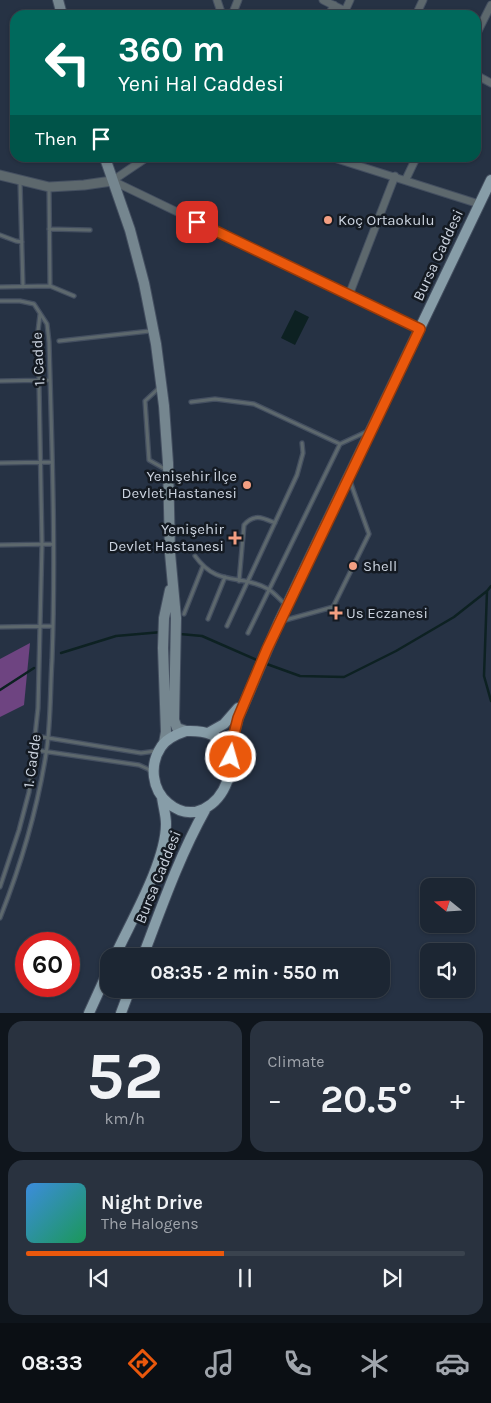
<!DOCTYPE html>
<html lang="en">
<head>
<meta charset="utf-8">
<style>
  body { margin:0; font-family:Karla,sans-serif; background:#29323f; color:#f1f3f6; height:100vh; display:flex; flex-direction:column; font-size:19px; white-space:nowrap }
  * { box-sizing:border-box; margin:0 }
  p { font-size:16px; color:#a0a5ac }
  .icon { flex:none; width:28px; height:28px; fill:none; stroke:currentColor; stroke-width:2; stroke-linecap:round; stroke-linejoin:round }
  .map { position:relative; height:1013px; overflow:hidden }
  .side { display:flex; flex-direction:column; gap:8px; padding:8px; background:#0f151c; flex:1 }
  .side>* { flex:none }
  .guide { position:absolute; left:10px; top:10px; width:471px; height:152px; border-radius:15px; box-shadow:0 1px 4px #0004,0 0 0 1px #3a434e; background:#00695c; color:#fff; overflow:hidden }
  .needle { width:32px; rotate:288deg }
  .fabs { position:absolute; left:420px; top:878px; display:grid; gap:10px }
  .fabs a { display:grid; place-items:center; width:55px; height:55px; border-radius:10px; background:#1c2633; box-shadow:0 1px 4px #0004,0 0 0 1px #3a434e; font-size:25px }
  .speed { position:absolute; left:15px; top:932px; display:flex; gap:10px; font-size:25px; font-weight:700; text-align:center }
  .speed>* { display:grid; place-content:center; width:65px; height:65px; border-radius:50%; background:#1c2633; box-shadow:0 1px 4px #0004,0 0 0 1px #3a434e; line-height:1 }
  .speed .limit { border:8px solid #d22; background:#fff; color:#111 }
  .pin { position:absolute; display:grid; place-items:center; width:42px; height:42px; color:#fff; margin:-21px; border-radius:10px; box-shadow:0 2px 8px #0006 }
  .me { position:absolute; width:55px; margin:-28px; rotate:6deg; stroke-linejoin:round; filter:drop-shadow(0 0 4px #0008) }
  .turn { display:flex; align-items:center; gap:18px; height:105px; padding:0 25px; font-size:22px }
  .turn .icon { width:65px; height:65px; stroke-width:2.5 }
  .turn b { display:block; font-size:35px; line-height:42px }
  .then { display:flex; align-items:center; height:48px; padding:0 25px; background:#0003; gap:10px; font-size:19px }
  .big { font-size:38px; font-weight:700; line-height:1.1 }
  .side .tile { flex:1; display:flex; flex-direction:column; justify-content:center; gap:8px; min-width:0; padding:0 18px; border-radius:15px; background:#29323f }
  .side .dial { align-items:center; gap:0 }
  .dial b { font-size:65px; line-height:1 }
  .song { display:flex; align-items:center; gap:15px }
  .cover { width:60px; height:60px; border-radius:8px; background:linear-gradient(135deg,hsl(210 70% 55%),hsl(150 70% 35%)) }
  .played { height:5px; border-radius:2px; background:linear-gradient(90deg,#ea580c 45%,#3a434e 45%) }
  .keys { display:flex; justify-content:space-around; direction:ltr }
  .heat { display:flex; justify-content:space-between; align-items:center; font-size:28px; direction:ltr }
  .side .tiles { flex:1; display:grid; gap:8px; grid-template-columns:1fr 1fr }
  .tile:last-child { grid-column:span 2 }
  .trip { position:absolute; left:100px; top:948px; width:290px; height:50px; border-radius:15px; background:#1c2633; box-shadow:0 1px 4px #0004,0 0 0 1px #3a434e; font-weight:700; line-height:50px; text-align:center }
  .tabs { display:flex; height:80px; justify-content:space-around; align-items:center; background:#0b0f14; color:#a0a5ac }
  .tabs .icon { width:35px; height:35px }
  .tabs .on { color:#ea580c }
  .tabs b { font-size:22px; color:#f1f3f6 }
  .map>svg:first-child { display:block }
  .green { fill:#6e4481 }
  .water { fill:#0d2122 }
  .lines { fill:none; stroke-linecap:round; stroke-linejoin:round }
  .stream { stroke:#0d2122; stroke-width:2.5 }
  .service-casing { stroke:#444f60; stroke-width:5.5 }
  .minor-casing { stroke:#444f60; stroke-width:9 }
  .tertiary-casing { stroke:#444f60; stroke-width:11 }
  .secondary-casing { stroke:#444f60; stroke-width:12 }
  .primary-casing { stroke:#444f60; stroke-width:12 }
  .service { stroke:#5d686d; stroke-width:3 }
  .minor { stroke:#5d686d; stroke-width:7 }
  .tertiary { stroke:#5d686d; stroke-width:9 }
  .secondary { stroke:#75868f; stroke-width:10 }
  .primary { stroke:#879da8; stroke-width:10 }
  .route-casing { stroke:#983908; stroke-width:12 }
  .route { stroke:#ea580c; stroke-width:9 }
  .poi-dot { fill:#f39f82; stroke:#141a22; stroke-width:2 }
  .labels { text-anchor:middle; stroke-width:5; stroke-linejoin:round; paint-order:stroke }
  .poi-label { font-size:15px; fill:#cbd3df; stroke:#141a22; text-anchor:start }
  .street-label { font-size:15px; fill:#cbd3df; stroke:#141a22 }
</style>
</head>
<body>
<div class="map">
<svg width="491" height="1013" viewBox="0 0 491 1013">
  <rect width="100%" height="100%" fill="#263244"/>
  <path class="green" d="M 30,643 L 24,705 L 0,717 L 0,659 Z"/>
  <path class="water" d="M 295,310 L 309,317 L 295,345 L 281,338 Z"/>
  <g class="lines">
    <path class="stream" d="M 487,591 L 484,676 L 491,701
      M 180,634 L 202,636 L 259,661
      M 61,653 L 116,636 L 162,632
      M 264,663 L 300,676 L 344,677 L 396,651 L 454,617 L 487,591 L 491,586
      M 0,690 L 34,668"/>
    <defs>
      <path id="service" d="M 20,182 L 23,287
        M 49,229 L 90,230
        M 0,235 L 16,241 L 22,242
        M 50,286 L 74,296
        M 0,287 L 50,286 L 49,188
        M 0,301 L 20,301 L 34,304 L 47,324 L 49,342 C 52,447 56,554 52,660 C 50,691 51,723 46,754 C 37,810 21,865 0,918
        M 59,341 L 150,331
        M 0,381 L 50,380
        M 159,388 L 145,401 L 149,460 L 165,469
        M 191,402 L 215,399 L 254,404 L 340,444
        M 0,463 L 52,462
        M 0,545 L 53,544
        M 195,556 C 218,588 240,573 268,589 C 275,593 280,600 286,605
        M 239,581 L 244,525 C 254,513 263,518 275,523
        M 184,614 L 203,566
        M 208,619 L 225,577
        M 282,621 L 333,607 L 369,534 L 350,481
        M 227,626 L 297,475 L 303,453 L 302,443
        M 0,627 L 53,626
        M 248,633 L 340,444 L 366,432
        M 36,736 L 141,753 L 156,751
        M 35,750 L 139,765 L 148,769 L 151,772
        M 0,887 L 19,830 L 29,792 L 38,708 L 42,544 L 38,331 L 40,314"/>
      <path id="minor" d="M 217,0 L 222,15
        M 323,0 L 353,15
        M 345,11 L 350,0
        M 232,15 L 238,0
        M 329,15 L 334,5
        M 416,15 L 423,0
        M 476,35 L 491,5
        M 476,75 L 491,83
        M 334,158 L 479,204
        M 406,179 L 416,158
        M 112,181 L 146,158
        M 113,181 L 420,329
        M 349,295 L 395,176"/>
      <path id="tertiary" d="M 0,175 L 49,187 L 84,185 L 112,181"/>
      <path id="secondary" d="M 58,0 L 62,15
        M 105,158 L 130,230 L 144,283 L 156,344 L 164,406 L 168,463 L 170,553 L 176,618 L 174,720 L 177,728 L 186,731
        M 164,743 L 166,732 L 163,648 L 164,618 L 170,590"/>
      <path id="primary" d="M 186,731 C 270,727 218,845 168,803 C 152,790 149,765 161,747 C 166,739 177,734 186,731 Z
        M 208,733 L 224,724 L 238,708
        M 231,757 L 232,742 L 238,718 L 279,622 L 491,180
        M 115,956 C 131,921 166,862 166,824 C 166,815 163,806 162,797
        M 143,956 C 162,906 179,857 205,810
        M 89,1013 L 109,969
        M 121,1013 L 130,989"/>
    </defs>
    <use href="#service" class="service-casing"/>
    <use href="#minor" class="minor-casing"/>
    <use href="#tertiary" class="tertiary-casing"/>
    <use href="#secondary" class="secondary-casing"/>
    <use href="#primary" class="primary-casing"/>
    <use href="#service" class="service"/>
    <use href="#minor" class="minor"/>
    <use href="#tertiary" class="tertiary"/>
    <use href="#secondary" class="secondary"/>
    <use href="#primary" class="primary"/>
  </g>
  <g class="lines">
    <defs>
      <path id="route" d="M 197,222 L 420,329 L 267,649 L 238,718 L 232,742 L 231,757"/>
    </defs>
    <use href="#route" class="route-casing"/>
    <use href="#route" class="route"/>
  </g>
  <g class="poi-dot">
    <circle cx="328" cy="220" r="5"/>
    <circle cx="247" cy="485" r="5"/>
    <path d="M232.5 530.5h5v5h5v5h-5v5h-5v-5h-5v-5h5z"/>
    <circle cx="353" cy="566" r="5"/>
    <path d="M333.5 605.5h5v5h5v5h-5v5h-5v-5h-5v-5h5z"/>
  </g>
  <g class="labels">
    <g class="poi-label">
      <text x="338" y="225">Koç Ortaokulu</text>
      <text x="237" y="481" text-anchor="end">Yenişehir İlçe<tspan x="237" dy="17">Devlet Hastanesi</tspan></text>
      <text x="224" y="534" text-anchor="end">Yenişehir<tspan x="224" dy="17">Devlet Hastanesi</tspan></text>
      <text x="363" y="571">Shell</text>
      <text x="346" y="618">Us Eczanesi</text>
    </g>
    <g class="street-label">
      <text transform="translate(438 255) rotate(-65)" y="5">Bursa Caddesi</text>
      <text transform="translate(38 359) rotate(-93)" y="5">1. Cadde</text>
      <text transform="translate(32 761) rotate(-82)" y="5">1. Cadde</text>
      <text transform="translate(158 877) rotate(-68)" y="5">Bursa Caddesi</text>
    </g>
  </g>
</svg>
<div class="fabs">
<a><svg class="needle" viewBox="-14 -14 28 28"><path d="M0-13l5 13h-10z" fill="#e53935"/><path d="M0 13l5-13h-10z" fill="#a0a5ac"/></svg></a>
<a><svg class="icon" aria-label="sound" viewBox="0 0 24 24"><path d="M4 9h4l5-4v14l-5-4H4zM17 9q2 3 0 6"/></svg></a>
</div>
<div class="speed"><div class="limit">60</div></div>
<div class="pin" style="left:197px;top:222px;background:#d93025"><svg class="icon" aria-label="arrive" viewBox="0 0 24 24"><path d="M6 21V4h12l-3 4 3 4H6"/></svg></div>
<svg class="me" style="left:231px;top:757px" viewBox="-20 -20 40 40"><circle r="17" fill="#ea580c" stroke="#fff" stroke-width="3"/><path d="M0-11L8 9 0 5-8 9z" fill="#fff"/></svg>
<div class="trip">08:35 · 2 min · 550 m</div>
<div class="guide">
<div class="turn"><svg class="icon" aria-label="left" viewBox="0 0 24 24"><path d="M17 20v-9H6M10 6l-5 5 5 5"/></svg><div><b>360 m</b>Yeni Hal Caddesi</div></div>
<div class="then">Then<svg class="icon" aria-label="arrive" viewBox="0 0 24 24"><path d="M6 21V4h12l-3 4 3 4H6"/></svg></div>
</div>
</div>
<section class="side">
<div class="tiles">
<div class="tile dial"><b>52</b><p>km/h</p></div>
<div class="tile"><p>Climate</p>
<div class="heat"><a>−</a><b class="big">20.5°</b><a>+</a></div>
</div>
<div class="tile">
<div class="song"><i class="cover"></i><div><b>Night Drive</b><p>The Halogens</p></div></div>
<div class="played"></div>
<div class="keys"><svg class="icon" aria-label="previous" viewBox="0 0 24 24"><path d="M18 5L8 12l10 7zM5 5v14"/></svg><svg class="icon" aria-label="pause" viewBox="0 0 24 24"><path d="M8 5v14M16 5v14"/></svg><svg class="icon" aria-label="next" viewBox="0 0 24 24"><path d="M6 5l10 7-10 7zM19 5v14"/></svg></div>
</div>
</div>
</section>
<nav class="tabs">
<b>08:33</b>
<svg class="icon on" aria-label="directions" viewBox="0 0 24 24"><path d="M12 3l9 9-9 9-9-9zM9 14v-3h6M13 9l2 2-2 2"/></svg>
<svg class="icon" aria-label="music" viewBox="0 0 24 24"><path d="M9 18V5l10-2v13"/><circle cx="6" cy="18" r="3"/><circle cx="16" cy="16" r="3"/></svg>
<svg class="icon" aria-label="phone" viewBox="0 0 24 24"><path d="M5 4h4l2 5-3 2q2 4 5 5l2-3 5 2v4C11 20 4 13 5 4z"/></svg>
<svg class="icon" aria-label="climate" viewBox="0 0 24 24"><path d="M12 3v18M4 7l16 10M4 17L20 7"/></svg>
<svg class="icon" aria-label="car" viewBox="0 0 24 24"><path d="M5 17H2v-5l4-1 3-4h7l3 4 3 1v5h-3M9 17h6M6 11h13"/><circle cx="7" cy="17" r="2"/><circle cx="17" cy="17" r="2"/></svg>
</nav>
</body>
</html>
